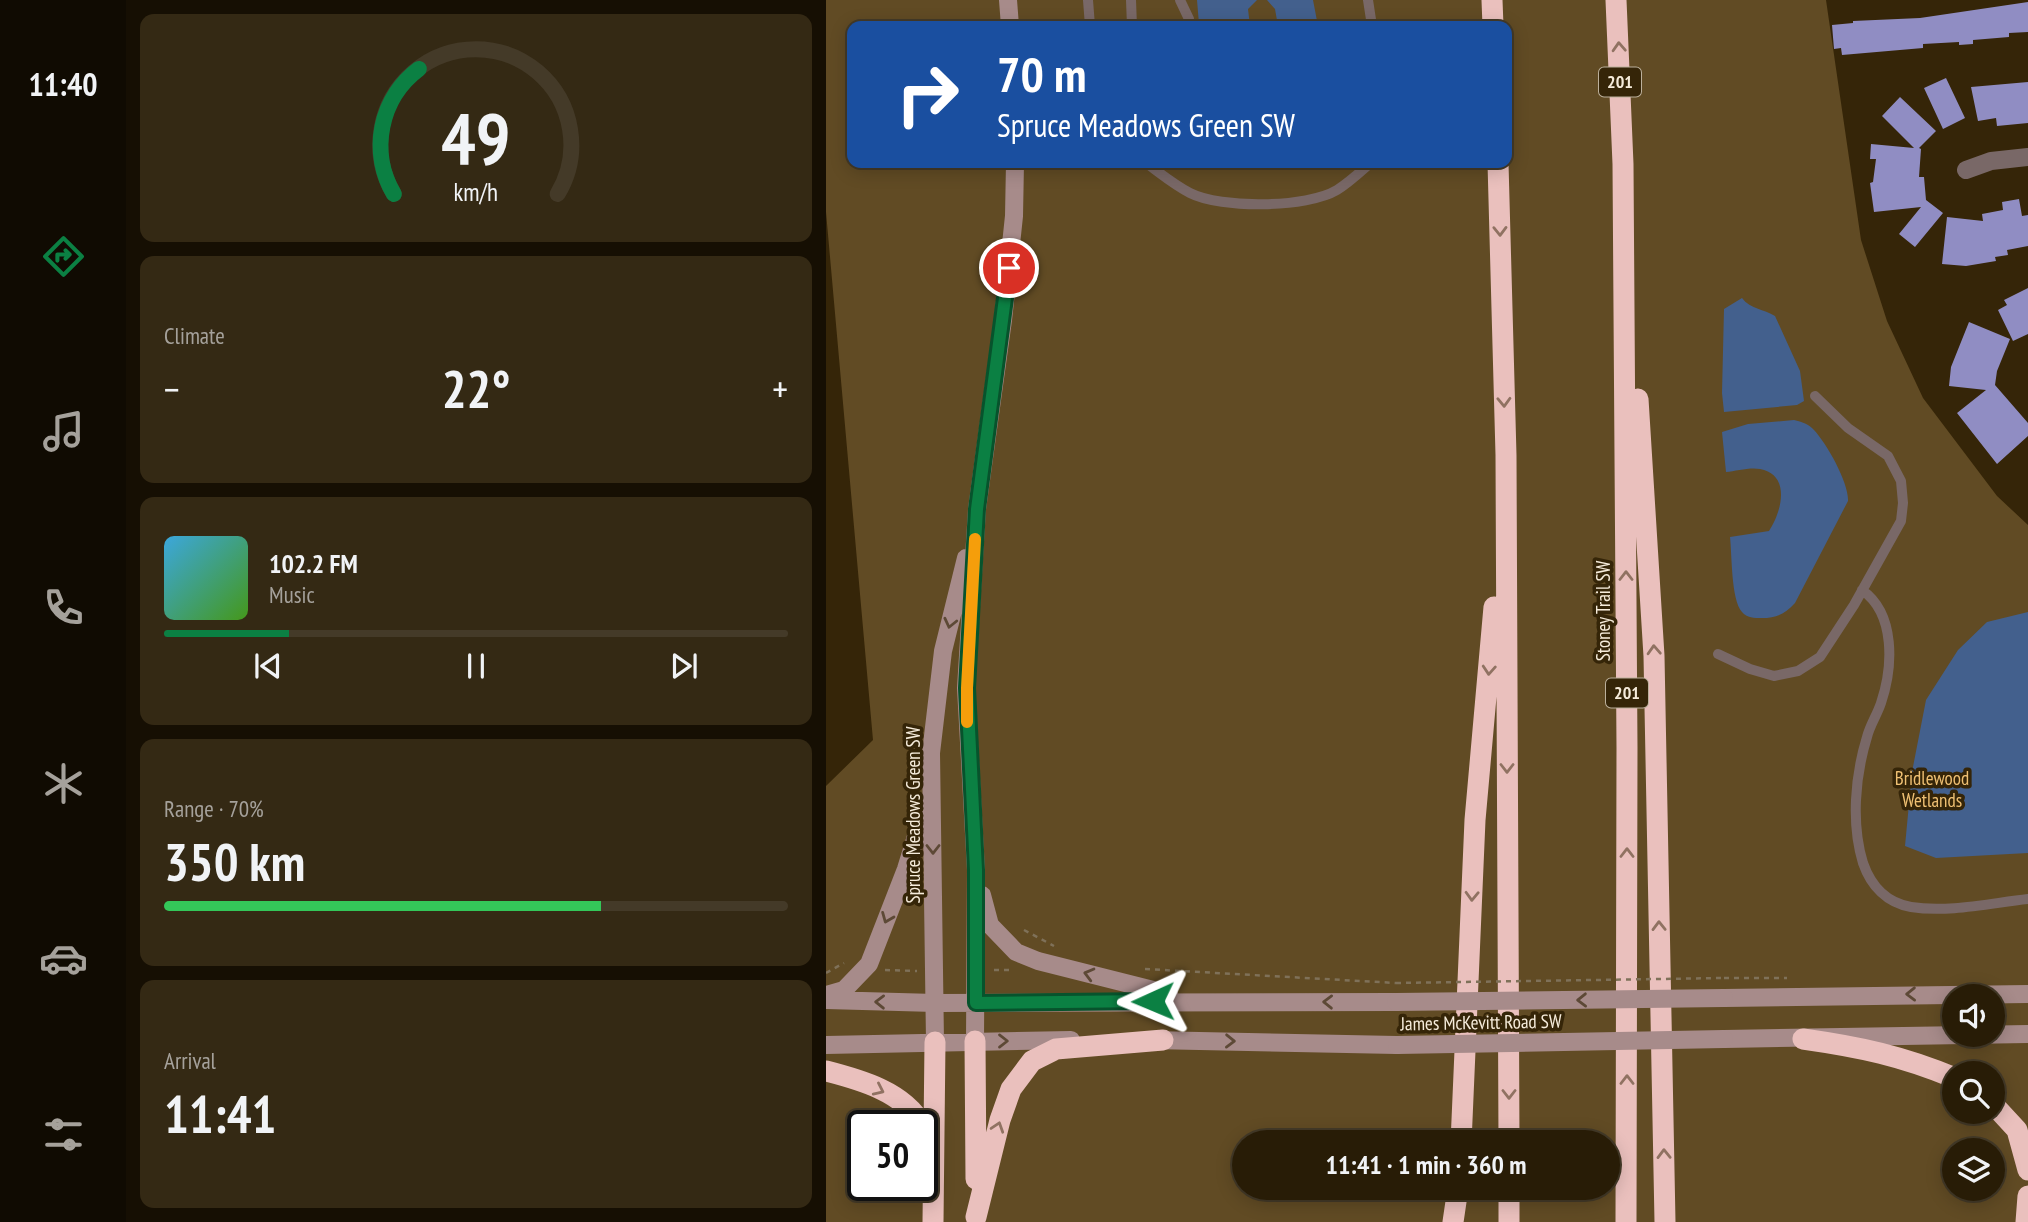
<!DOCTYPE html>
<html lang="en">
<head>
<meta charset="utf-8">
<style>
  body { margin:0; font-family:"PT Sans Narrow",sans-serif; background:#342914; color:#f1f3f6; height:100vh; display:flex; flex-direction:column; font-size:26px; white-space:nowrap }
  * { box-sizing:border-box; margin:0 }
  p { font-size:23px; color:#a5a19b }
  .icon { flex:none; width:38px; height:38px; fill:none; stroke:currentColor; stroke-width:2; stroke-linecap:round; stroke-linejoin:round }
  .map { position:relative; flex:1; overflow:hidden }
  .sheet { display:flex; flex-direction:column; gap:14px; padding:14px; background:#160f03; width:700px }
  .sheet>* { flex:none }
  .banner { position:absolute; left:21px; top:21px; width:665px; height:147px; border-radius:14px; box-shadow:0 4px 18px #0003,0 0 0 2px #443a28; background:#1a4fa0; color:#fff; overflow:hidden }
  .buttons { position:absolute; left:1116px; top:984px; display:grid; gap:14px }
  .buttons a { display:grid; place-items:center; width:63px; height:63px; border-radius:50%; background:#281c06; box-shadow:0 4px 18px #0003,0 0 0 2px #443a28; font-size:35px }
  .speed { position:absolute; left:21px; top:1110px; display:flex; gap:14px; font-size:35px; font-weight:700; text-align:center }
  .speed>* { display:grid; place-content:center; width:91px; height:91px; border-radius:50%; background:#281c06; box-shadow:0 4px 18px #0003,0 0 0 2px #443a28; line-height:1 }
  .speed .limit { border:4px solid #111; border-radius:10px; background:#fff; color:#111 }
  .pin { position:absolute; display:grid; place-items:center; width:60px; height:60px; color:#fff; margin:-30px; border:4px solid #fff; border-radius:50%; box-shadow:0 2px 7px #0007 }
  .me { position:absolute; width:77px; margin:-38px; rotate:269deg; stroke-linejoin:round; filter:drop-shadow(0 0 5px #0008) }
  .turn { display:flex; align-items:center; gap:24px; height:147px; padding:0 35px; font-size:32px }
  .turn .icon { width:91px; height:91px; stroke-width:2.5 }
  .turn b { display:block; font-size:49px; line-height:60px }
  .big { font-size:52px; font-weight:700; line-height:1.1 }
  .sheet .widget { flex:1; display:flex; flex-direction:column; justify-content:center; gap:10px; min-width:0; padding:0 24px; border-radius:14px; background:#342914 }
  .sheet .dial { align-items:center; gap:0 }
  .dial svg { height:182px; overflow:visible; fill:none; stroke:#443a28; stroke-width:7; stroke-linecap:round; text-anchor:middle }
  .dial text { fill:#f1f3f6; stroke:none }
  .song { display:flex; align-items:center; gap:21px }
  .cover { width:84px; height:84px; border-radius:10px; background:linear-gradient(135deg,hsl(200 70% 55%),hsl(100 70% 35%)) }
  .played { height:7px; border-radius:4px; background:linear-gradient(90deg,#0b8043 20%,#443a28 20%) }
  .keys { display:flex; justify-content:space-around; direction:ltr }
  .heat { display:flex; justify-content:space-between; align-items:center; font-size:38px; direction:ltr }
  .charge { height:10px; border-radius:5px; background:linear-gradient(90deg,#34c759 70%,#443a28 0) }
  .trip { position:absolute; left:406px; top:1130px; width:388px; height:70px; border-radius:35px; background:#281c06; box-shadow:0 4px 18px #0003,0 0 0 2px #443a28; font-weight:700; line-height:70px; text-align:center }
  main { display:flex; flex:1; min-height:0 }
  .tab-bar { display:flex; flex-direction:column; width:126px; justify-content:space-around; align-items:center; background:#100b02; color:#a5a19b }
  .tab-bar .icon { width:49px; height:49px }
  .tab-bar .current { color:#0b8043 }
  .tab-bar b { font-size:32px; color:#f1f3f6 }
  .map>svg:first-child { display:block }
  .green { fill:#614b24; fill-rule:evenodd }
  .water { fill:#43608d }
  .building { fill:#908dc3 }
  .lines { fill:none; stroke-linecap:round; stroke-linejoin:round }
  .path { stroke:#7f7159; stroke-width:2.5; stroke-dasharray:5 5; stroke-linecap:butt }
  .lane { stroke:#796867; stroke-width:10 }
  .street { stroke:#796867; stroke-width:18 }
  .secondary { stroke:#a78b8a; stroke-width:18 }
  .highway { stroke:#eac0bd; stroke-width:21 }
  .path-bridge { stroke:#7f7159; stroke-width:2.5; stroke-dasharray:5 5; stroke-linecap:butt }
  .secondary-bridge { stroke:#a78b8a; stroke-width:18 }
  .oneway { stroke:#907262 }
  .oneway2 { stroke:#5d4936 }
  .route-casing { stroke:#07532c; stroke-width:18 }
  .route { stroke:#0b8043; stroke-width:12 }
  .slow { stroke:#f59e0b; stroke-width:12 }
  .labels { text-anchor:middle; stroke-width:7; stroke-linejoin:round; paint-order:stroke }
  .shield { fill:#352508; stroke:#bcb09c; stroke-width:2 }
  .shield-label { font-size:18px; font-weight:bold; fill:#f6ecdb }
  .street-label { font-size:19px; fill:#f6ecdb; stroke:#352508 }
  .park-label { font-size:19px; fill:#efc073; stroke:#352508 }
</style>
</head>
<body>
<main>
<nav class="tab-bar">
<b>11:40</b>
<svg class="icon current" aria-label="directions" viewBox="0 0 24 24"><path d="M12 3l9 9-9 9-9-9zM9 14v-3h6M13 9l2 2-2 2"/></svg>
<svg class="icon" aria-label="music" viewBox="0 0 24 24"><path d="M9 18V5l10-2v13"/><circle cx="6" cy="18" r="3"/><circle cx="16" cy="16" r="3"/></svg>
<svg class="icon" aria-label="phone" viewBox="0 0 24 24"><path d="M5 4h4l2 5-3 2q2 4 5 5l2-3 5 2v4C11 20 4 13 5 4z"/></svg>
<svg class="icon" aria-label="climate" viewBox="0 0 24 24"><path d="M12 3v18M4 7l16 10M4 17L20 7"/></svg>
<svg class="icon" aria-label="car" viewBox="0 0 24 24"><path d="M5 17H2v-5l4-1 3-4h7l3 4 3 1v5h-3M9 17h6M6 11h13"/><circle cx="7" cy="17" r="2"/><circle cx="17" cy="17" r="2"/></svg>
<svg class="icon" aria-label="filters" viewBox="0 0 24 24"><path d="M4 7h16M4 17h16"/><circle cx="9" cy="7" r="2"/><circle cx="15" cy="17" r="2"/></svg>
</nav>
<section class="sheet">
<div class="widget dial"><svg viewBox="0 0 100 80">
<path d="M14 69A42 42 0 1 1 86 69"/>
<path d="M14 69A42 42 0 0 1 25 14" stroke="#0b8043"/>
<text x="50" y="56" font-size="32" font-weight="700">49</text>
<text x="50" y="72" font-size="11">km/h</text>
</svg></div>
<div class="widget"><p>Climate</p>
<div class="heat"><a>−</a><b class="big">22°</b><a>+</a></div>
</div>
<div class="widget">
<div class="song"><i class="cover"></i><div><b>102.2 FM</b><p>Music</p></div></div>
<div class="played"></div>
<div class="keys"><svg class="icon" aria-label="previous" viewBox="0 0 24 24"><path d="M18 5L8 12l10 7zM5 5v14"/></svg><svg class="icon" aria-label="pause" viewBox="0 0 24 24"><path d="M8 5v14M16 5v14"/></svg><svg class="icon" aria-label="next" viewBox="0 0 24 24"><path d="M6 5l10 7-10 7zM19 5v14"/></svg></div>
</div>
<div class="widget"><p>Range · 70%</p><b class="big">350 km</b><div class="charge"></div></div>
<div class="widget"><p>Arrival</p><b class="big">11:41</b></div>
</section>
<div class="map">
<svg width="1202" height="1222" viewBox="0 0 1202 1222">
  <rect width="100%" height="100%" fill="#352508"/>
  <path class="green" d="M 0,0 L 1000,0 L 1035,240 L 1061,321 L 1097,398 L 1171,496 L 1202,525 L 1202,1222 L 0,1222 L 0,786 L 47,740 L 0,212 ZM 26,26 L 681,26 L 681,163 L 26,163 ZM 1129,996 L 1167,996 L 1167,1034 L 1129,1034 ZM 1129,1073 L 1167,1073 L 1167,1111 L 1129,1111 ZM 37,1125 L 96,1125 L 96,1185 L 37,1185 ZM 418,1143 L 782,1143 L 782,1188 L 418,1188 ZM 1129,1150 L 1167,1150 L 1167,1188 L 1129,1188 Z"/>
  <path class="water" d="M 371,0 L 431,0 L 422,9 L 424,26 L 368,26 L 373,24 Z
    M 441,0 L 487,0 L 492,26 L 452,26 L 449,9 Z
    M 916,298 C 924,309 938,309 949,316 L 974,371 L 978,401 L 971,405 L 898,412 L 896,393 L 898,309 Z
    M 968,420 C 976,422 983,424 988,430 C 1001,444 1023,483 1022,501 L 969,603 C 959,614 950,618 936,618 C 928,618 921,618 916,612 C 905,600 906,554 904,537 L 943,531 C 955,513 966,475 934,469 C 924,467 910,471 900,472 L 896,432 L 922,424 Z
    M 1202,612 L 1202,853 L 1110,858 L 1079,846 L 1086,772 L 1100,700 L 1132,650 L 1161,622 Z"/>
  <path class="building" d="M 1202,2 L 1202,32 L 1183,33 L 1183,37 L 1147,40 L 1147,44 L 1133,45 L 1133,42 L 1097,44 L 1097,48 L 1016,55 L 1015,48 L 1008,49 L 1006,25 L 1027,23 L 1027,21 L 1094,18 Z
    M 1120,78 L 1139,118 L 1117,129 L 1098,88 Z
    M 1202,82 L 1202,123 L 1171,126 L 1170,118 L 1152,121 L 1145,87 Z
    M 1074,97 L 1110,131 L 1093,148 L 1095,149 L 1093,177 L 1098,177 L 1100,200 L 1117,213 L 1089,247 L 1073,234 L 1095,207 L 1048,212 L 1044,183 L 1047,182 L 1050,159 L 1044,159 L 1045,144 L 1088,148 L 1056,116 Z
    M 1193,199 L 1196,216 L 1202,215 L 1202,246 L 1181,250 L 1182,255 L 1169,257 L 1170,261 L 1140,266 L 1116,264 L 1121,217 L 1157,221 L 1156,214 L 1177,210 L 1176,202 Z
    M 1202,288 L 1202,334 L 1187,341 L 1172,310 L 1181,305 L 1178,300 Z
    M 1143,322 L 1184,339 L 1171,371 L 1169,385 L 1202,423 L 1202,436 L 1171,464 L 1131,413 L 1160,390 L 1123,386 L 1125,367 Z"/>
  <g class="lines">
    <path class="path" d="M 198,930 L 228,946
      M 319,969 L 570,983
      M 59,970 L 91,971
      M 168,970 L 183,970
      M 0,973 L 18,963
      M 898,978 L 961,978"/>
    <path class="lane" d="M 262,0 L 264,26
      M 305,0 L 306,26
      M 354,0 L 363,19
      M 542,0 L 546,26
      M 320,163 C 334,173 348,185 364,193 C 395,209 481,208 511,190 C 521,184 531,175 540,167 L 542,163
      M 1036,590 C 1070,614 1067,667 1055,703 C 1051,715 1044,725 1041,737 C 1029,776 1025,824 1037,863 C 1045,886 1061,903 1085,907 C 1122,913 1165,903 1202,899
      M 892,654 L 924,669 L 948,676 L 972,671 L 994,657 L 1028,605 L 1075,521 L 1077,503 L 1075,481 L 1062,456 L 1022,428 L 989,396"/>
    <path class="street" d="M 1140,170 L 1165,161 L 1202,157"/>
    <path class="secondary" d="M 182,0 L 184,26
      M 156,895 L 164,925 L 190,952 L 212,961 L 343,994
      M 0,995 L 18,990 L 43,964 L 80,869 L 101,801
      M 898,998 L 1202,994
      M 0,1000 L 109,1003 L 570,1002
      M 898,1039 L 1202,1034
      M 325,1040 L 571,1045
      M 149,1041 L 150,870 L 140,688 L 151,509 L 177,320 L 188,216 L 189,163
      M 109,1042 L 105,753 L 117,651 L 140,558
      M 0,1045 L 245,1040"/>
    <path class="highway" d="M 666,0 L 667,26
      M 790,0 L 797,164 L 801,748 L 800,1222
      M 672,163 L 680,455 L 683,1143
      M 812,399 L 828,656 L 839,1222
      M 977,1039 C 1034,1047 1076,1056 1129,1078
      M 149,1041 L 150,1179
      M 0,1071 C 35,1080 78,1092 96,1125
      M 1167,1104 L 1191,1130 L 1202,1170
      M 635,1143 L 649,820 L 668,607
      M 150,1217 L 174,1120 L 185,1089 L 206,1061 L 230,1049 L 337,1040
      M 107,1222 L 109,1042
      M 627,1222 L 632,1188
      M 683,1222 L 683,1188
      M 1200,1222 L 1202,1196"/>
    <path class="path-bridge" d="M 570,983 L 898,978"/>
    <path class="secondary-bridge" d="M 570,1002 L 898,998
      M 571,1045 L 898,1039"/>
  </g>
  <defs><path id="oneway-chevron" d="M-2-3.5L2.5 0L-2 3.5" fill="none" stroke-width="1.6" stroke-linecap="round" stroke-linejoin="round" transform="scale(1.75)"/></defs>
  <g class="oneway">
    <use href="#oneway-chevron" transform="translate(793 47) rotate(-93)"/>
    <use href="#oneway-chevron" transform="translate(674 231) rotate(89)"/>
    <use href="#oneway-chevron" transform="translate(678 402) rotate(88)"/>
    <use href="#oneway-chevron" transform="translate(800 576) rotate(-90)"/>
    <use href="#oneway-chevron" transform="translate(828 650) rotate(-93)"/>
    <use href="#oneway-chevron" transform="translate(663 670) rotate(94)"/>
    <use href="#oneway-chevron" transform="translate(681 768) rotate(90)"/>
    <use href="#oneway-chevron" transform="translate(801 853) rotate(-90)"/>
    <use href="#oneway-chevron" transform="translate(646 896) rotate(92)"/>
    <use href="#oneway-chevron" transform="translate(833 926) rotate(-91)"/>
    <use href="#oneway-chevron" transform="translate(801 1080) rotate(-90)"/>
    <use href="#oneway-chevron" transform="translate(53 1090) rotate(25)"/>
    <use href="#oneway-chevron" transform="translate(683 1094) rotate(90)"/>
    <use href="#oneway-chevron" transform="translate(172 1127) rotate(-72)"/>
    <use href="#oneway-chevron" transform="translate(838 1154) rotate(-91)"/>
  </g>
  <g class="oneway2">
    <use href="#oneway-chevron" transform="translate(124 623) rotate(103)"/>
    <use href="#oneway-chevron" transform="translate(107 849) rotate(90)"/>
    <use href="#oneway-chevron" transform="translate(61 918) rotate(112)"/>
    <use href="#oneway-chevron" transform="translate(263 974) rotate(-165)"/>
    <use href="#oneway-chevron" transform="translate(1085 994) rotate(179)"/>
    <use href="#oneway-chevron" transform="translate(756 1000) rotate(179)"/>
    <use href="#oneway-chevron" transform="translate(54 1002) rotate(-179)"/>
    <use href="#oneway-chevron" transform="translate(502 1002) rotate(-179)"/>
    <use href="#oneway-chevron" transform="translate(177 1041)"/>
    <use href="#oneway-chevron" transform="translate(404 1041) rotate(1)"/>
  </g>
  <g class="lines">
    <defs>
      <path id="route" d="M 183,268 L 151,509 L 141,688 L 150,870 L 150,1003 L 327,1001"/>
    </defs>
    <use href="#route" class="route-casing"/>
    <use href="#route" class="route"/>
    <path class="slow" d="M 141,722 L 141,688 L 149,539"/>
  </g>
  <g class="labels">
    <g class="shield">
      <rect x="773" y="67.5" width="42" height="29" rx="5"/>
      <rect x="780" y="678.5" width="42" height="29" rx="5"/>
    </g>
    <g class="shield-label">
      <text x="794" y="88">201</text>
      <text x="801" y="699">201</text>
    </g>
    <g class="street-label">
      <text transform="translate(777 611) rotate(-90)" y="7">Stoney Trail SW</text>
      <text transform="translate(87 815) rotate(-90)" y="7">Spruce Meadows Green SW</text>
      <text transform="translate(655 1022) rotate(-1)" y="7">James McKevitt Road SW</text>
    </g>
    <g class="park-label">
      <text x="1106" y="785">Bridlewood<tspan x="1106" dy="22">Wetlands</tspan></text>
    </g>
  </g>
</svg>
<div class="buttons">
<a><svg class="icon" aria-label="sound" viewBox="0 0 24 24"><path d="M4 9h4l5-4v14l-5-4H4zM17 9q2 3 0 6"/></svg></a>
<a><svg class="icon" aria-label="search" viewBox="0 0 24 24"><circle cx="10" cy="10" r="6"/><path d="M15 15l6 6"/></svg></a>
<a><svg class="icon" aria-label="layers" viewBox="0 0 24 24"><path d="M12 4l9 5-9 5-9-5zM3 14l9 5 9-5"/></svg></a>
</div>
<div class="speed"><div class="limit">50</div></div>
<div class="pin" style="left:183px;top:268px;background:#d93025"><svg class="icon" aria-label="arrive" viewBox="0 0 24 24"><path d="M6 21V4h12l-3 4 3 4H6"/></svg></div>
<svg class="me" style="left:327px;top:1001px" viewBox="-20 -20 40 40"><path d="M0-17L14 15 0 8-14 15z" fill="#0b8043" stroke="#fff" stroke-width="4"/></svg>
<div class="trip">11:41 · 1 min · 360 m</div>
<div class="banner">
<div class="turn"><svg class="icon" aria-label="right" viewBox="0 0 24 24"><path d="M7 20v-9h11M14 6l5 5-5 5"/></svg><div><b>70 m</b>Spruce Meadows Green SW</div></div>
</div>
</div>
</main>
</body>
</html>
